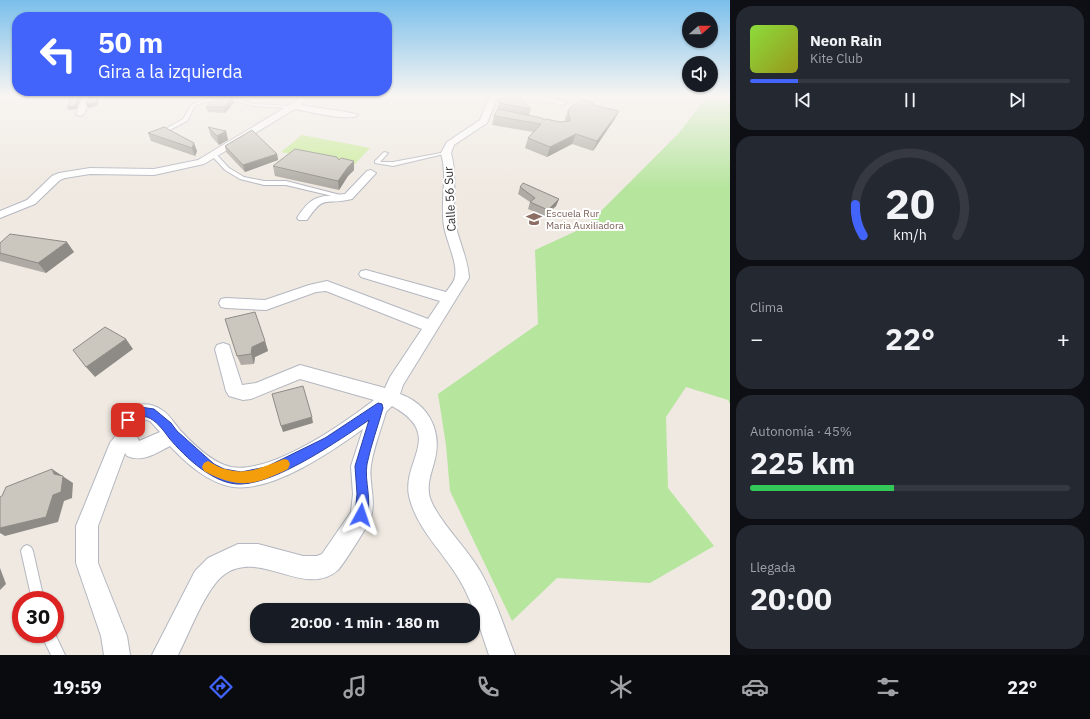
<!DOCTYPE html>
<html lang="es">
<head>
<meta charset="utf-8">
<style>
  body { margin:0; font-family:"IBM Plex Sans",sans-serif; background:#242831; color:#f1f3f6; height:100vh; display:flex; flex-direction:column; font-size:15px; white-space:nowrap }
  * { box-sizing:border-box; margin:0 }
  p { font-size:13px; color:#9ea1a6 }
  .icon { flex:none; width:22px; height:22px; fill:none; stroke:currentColor; stroke-width:2; stroke-linecap:round; stroke-linejoin:round }
  .map { position:relative; flex:1; overflow:hidden }
  .panel { display:flex; flex-direction:column; gap:6px; padding:6px; background:#0d0f14; width:360px }
  .panel>* { flex:none }
  .hud { position:absolute; left:12px; top:12px; width:380px; height:84px; border-radius:16px; box-shadow:0 1px 3px #0004; background:#4264fb; color:#fff; overflow:hidden }
  .needle { width:26px; rotate:70deg }
  .tools { position:absolute; left:682px; top:12px; display:grid; gap:8px }
  .tools a { display:grid; place-items:center; width:36px; height:36px; border-radius:50%; background:#171b24; box-shadow:0 1px 3px #0004; font-size:20px }
  .speed { position:absolute; left:12px; top:591px; display:flex; gap:8px; font-size:20px; font-weight:700; text-align:center }
  .speed>* { display:grid; place-content:center; width:52px; height:52px; border-radius:50%; background:#171b24; box-shadow:0 1px 3px #0004; line-height:1 }
  .speed .limit { border:6px solid #d22; background:#fff; color:#111 }
  .pin { position:absolute; display:grid; place-items:center; width:34px; height:34px; color:#fff; margin:-17px; border-radius:8px; box-shadow:0 2px 6px #0006 }
  .me { position:absolute; width:44px; margin:-22px; rotate:5deg; stroke-linejoin:round; filter:drop-shadow(0 0 3px #0008) }
  .turn { display:flex; align-items:center; gap:14px; height:84px; padding:0 20px; font-size:18px }
  .turn .icon { width:52px; height:52px; stroke-width:2.5 }
  .turn b { display:block; font-size:28px; line-height:34px }
  .big { font-size:30px; font-weight:800; line-height:1.1 }
  .panel .card { flex:1; display:flex; flex-direction:column; justify-content:center; gap:6px; min-width:0; padding:0 14px; border-radius:16px; background:#242831 }
  .panel .dial { align-items:center; gap:0 }
  .dial svg { height:104px; overflow:visible; fill:none; stroke:#363941; stroke-width:7; stroke-linecap:round; text-anchor:middle }
  .dial text { fill:#f1f3f6; stroke:none }
  .song { display:flex; align-items:center; gap:12px }
  .cover { width:48px; height:48px; border-radius:6px; background:linear-gradient(135deg,hsl(90 70% 55%),hsl(60 70% 35%)) }
  .played { height:4px; border-radius:2px; background:linear-gradient(90deg,#4264fb 15%,#363941 15%) }
  .keys { display:flex; justify-content:space-around; direction:ltr }
  .heat { display:flex; justify-content:space-between; align-items:center; font-size:22px; direction:ltr }
  .charge { height:6px; border-radius:3px; background:linear-gradient(90deg,#34c759 45%,#363941 0) }
  .trip { position:absolute; left:250px; top:603px; width:230px; height:40px; border-radius:16px; background:#171b24; box-shadow:0 1px 3px #0004; font-weight:800; line-height:40px; text-align:center }
  .menu { display:flex; height:64px; justify-content:space-around; align-items:center; background:#090b0e; color:#9ea1a6 }
  .menu .icon { width:28px; height:28px }
  .menu .on { color:#4264fb }
  .menu b { font-size:18px; color:#f1f3f6 }
  main { display:flex; flex:1; min-height:0 }
  .map>svg:first-child { display:block }
  .green { fill:#b6e59e }
  .pitch { fill:#c9ec9a }
  .lines { fill:none; stroke-linecap:round; stroke-linejoin:round }
  .service-casing { stroke:#b4b7c1; stroke-width:2 }
  .minor-casing { stroke:#b4b7c1; stroke-width:2 }
  .service { fill:#fff; fill-rule:evenodd }
  .minor { fill:#fff; fill-rule:evenodd }
  .wall { fill:#afaba4 }
  .shaded-wall { fill:#8e8b86 }
  .building { fill:#cbc7bf; stroke:#8e8b86 }
  .route { fill:#4264fb; stroke:#2b41a3 }
  .slow { fill:#f59e0b }
  .labels { text-anchor:middle; stroke-width:4; stroke-linejoin:round; paint-order:stroke }
  .far-education-label { font-size:10px; fill:#785e54; stroke:#fff; text-anchor:start }
  .street-label { font-size:12px; fill:#2e2e2e; stroke:#fff }
</style>
</head>
<body>
<main>
<div class="map">
<svg width="730" height="655" viewBox="0 0 730 655">
  <rect width="100%" height="100%" fill="#efe9e1"/>
  <path class="green" d="M 705,99 L 729,101 L 730,103 L 730,404 L 728,400 L 686,387 L 666,417 L 668,488 L 714,546 L 650,583 L 557,578 L 512,621 L 450,491 L 446,445 L 438,394 L 538,324 L 535,250 L 585,227 L 679,133 Z"/>
  <path class="pitch" d="M 302,135 L 370,148 L 352,167 L 281,152 Z"/>
  <g class="lines">
    <defs>
      <path id="service" d="M 230,98 L 255,104 L 290,106 L 292,107 L 290,108 L 255,106 L 230,100 L 208,101 L 195,106 L 187,121 L 164,133 L 160,132 L 183,119 L 192,104 L 208,99 Z
        M 384,152 L 388,153 L 380,162 L 393,162 L 446,152 L 448,153 L 393,166 L 375,163 L 375,161 Z
        M 213,155 L 217,155 L 229,168 L 244,177 L 264,181 L 286,181 L 348,197 L 345,199 L 286,185 L 264,185 L 240,179 L 225,170 L 213,157 Z
        M 27,545 L 31,547 L 33,551 L 44,600 L 32,600 L 21,551 L 23,547 Z
        M 41,634 L 55,634 L 65,655 L 51,655 Z"/>
      <path id="minor" d="M 83,96 L 91,96 L 84,114 L 80,116 L 76,114 Z
        M 298,96 L 306,96 L 306,100 L 301,105 C 310,107 354,112 358,115 C 350,122 307,111 295,109 L 204,164 L 154,175 L 90,174 L 65,178 L 60,180 L 35,204 L 0,218 L 0,211 L 27,200 L 52,176 L 59,173 L 90,168 L 154,169 L 198,160 L 296,101 Z
        M 490,96 L 498,96 L 487,123 L 454,145 L 451,153 C 458,177 451,202 456,227 C 460,244 468,260 469,278 L 403,385 L 400,394 C 428,404 442,430 435,459 C 432,472 426,484 430,498 C 438,521 467,548 480,571 C 495,597 504,627 515,655 L 489,655 C 480,629 473,602 459,579 C 443,552 416,528 409,496 C 402,460 445,435 392,406 L 386,412 C 381,429 374,447 371,465 C 368,483 378,503 369,522 C 365,530 343,565 338,570 C 305,599 261,549 225,574 C 206,587 189,634 178,655 L 152,655 L 195,571 L 208,558 L 238,544 L 258,544 L 303,556 L 317,556 L 322,554 L 351,512 L 353,494 L 351,466 L 363,429 C 331,452 273,492 233,487 C 208,483 187,464 170,446 C 156,453 143,463 127,456 L 125,453 L 98,526 L 98,563 L 127,636 L 130,655 L 104,655 L 101,636 L 76,563 L 76,526 L 110,443 C 112,440 116,436 117,433 C 118,425 118,419 123,413 C 134,402 150,402 162,410 C 170,415 174,423 180,430 C 193,444 212,463 231,467 C 272,474 343,424 374,400 L 300,379 L 251,399 L 243,400 L 229,396 L 226,391 L 215,349 L 217,345 L 223,343 L 229,345 L 242,385 L 256,383 L 300,365 L 385,388 L 390,377 L 422,329 L 326,291 L 316,292 L 266,310 L 226,308 L 221,307 L 219,303 L 221,299 L 226,298 L 265,300 L 309,285 L 327,281 L 428,319 L 440,301 L 361,277 L 359,274 L 361,271 L 366,270 L 446,292 C 449,288 454,282 455,277 C 458,263 446,240 444,226 C 440,202 448,177 441,153 L 447,142 L 480,120 ZM 143,419 L 150,421 L 160,432 L 139,441 L 135,433 L 135,426 Z
        M 527,96 L 543,96 L 567,103 L 563,105 Z
        M 371,170 L 376,173 L 352,199 C 325,206 325,193 307,220 L 299,220 L 297,218 C 312,194 319,197 345,194 L 367,171 Z"/>
    </defs>
    <use href="#service" class="service-casing"/>
    <use href="#minor" class="minor-casing"/>
    <use href="#service" class="service"/>
    <use href="#minor" class="minor"/>
  </g>
  <path class="wall" d="M 499,96 L 518,96 L 531,109 L 529,116 L 544,120 L 560,122 L 565,121 L 565,119 L 568,110 L 593,105 L 619,111 L 614,120 L 593,151 L 572,144 L 547,157 L 525,148 L 528,138 L 533,132 L 492,125 L 494,116 L 498,109 Z
    M 234,103 L 225,113 L 208,112 L 206,107 Z
    M 164,127 L 197,151 L 195,156 L 151,141 L 148,133 Z
    M 208,127 L 226,131 L 228,140 L 219,145 L 211,136 Z
    M 225,146 L 277,154 L 278,160 L 245,172 L 226,152 Z
    M 339,160 L 354,170 L 348,176 L 339,190 L 275,176 L 273,166 Z
    M 520,187 L 559,199 L 556,206 L 545,216 L 528,209 L 530,202 L 518,194 Z
    M 0,243 L 74,252 L 46,273 L 0,261 Z
    M 265,341 L 268,351 L 255,357 L 254,364 L 241,365 L 237,356 Z"/>
  <path class="shaded-wall" d="M 79,96 L 82,96 L 76,109 L 69,110 L 67,107 Z
    M 98,97 L 99,100 L 97,106 L 88,108 L 86,104 Z
    M 232,97 L 234,103 L 225,113 L 224,107 Z
    M 619,111 L 614,120 L 593,151 L 597,141 Z
    M 226,131 L 228,140 L 219,145 L 217,136 Z
    M 576,134 L 572,144 L 547,157 L 550,147 Z
    M 194,143 L 197,151 L 195,156 L 192,148 Z
    M 277,154 L 278,160 L 245,172 L 243,165 Z
    M 354,161 L 354,170 L 348,176 L 339,190 L 338,181 L 348,167 Z
    M 559,199 L 556,206 L 545,216 L 548,210 Z
    M 67,242 L 74,252 L 46,273 L 38,263 Z
    M 126,339 L 133,349 L 95,377 L 86,367 Z
    M 265,341 L 268,351 L 255,357 L 254,364 L 251,354 L 252,347 Z
    M 312,417 L 313,423 L 283,432 L 281,426 Z
    M 52,469 L 73,483 L 72,498 L 64,501 L 58,522 L 5,536 L 0,533 L 0,528 L 54,474 Z
    M 0,568 L 6,584 L 0,590 Z"/>
  <path class="building" d="M 69,96 L 79,96 L 75,106 L 67,107 L 71,97 L 68,97 Z
    M 89,96 L 97,96 L 98,97 L 95,103 L 86,104 Z
    M 500,96 L 518,96 L 531,109 L 499,103 Z
    M 215,97 L 232,97 L 224,107 L 206,107 Z
    M 581,99 L 593,103 L 593,105 L 619,111 L 597,141 L 576,134 L 550,147 L 528,138 L 541,124 L 494,116 L 498,109 L 542,118 L 544,120 L 546,119 L 560,122 L 570,121 L 568,110 Z
    M 164,127 L 194,143 L 192,148 L 148,133 Z
    M 208,127 L 226,131 L 217,136 Z
    M 252,130 L 277,154 L 243,165 L 225,146 Z
    M 295,149 L 337,157 L 339,160 L 341,158 L 354,161 L 348,167 L 338,181 L 273,166 Z
    M 523,183 L 559,199 L 548,210 L 530,202 L 535,198 L 520,187 Z
    M 10,234 L 67,242 L 38,263 L 0,253 L 0,243 Z
    M 255,312 L 265,341 L 252,347 L 251,354 L 237,356 L 225,319 Z
    M 105,327 L 126,339 L 86,367 L 73,350 Z
    M 303,386 L 312,417 L 281,426 L 272,394 Z
    M 52,469 L 54,474 L 63,476 L 61,492 L 53,495 L 46,517 L 0,528 L 0,497 L 2,496 L 6,487 Z"/>
  <linearGradient id="sky" x2="0" y2="1"><stop stop-color="#7abfeb"/><stop offset="0.51" stop-color="#f8f5f2"/><stop offset="1" stop-color="#f8f5f2" stop-opacity="0"/></linearGradient>
  <rect width="730" height="188" fill="url(#sky)"/>
  <path class="route" d="M 378,403 L 382,404 L 383,408 C 378,426 371,445 367,464 C 364,482 373,501 366,519 L 361,521 L 357,519 L 355,515 L 357,494 L 355,466 L 369,420 C 338,441 279,482 242,484 C 215,486 185,457 169,438 C 164,431 156,420 147,417 C 140,415 134,422 128,424 L 124,423 L 122,420 L 124,416 L 140,407 L 154,409 L 171,423 L 177,431 L 214,464 L 224,469 L 241,472 L 266,467 L 325,438 Z"/>
  <path class="slow" d="M 284,459 L 288,460 L 290,464 L 288,469 C 254,486 238,489 204,471 L 202,467 L 204,463 L 208,461 C 214,464 219,468 225,469 C 247,476 265,466 284,459 Z"/>
  <defs>
    <symbol id="school-bare" viewBox="-9 -9 18 18"><path d="M0-5L7-2L0 1L-7-2ZM-4 1L0 2.5L4 1V4Q0 6-4 4Z" fill="#8d6e63" stroke="#fff" stroke-width="2.5" paint-order="stroke"/></symbol>
  </defs>
  <g fill-rule="evenodd">
    <use href="#school-bare" x="523" y="208" width="22" height="22"/>
  </g>
  <g class="labels">
    <g class="far-education-label">
      <text x="546" y="217">Escuela Rur<tspan x="546" dy="12">Maria Auxiliadora</tspan></text>
    </g>
    <g class="street-label">
      <text transform="translate(450 199) rotate(-93)" y="4">Calle 56 Sur</text>
    </g>
  </g>
</svg>
<div class="tools">
<a><svg class="needle" viewBox="-14 -14 28 28"><path d="M0-13l5 13h-10z" fill="#e53935"/><path d="M0 13l5-13h-10z" fill="#9ea1a6"/></svg></a>
<a><svg class="icon" aria-label="sound" viewBox="0 0 24 24"><path d="M4 9h4l5-4v14l-5-4H4zM17 9q2 3 0 6"/></svg></a>
</div>
<div class="speed"><div class="limit">30</div></div>
<div class="pin" style="left:128px;top:420px;background:#d93025"><svg class="icon" aria-label="arrive" viewBox="0 0 24 24"><path d="M6 21V4h12l-3 4 3 4H6"/></svg></div>
<svg class="me" style="left:361px;top:515px" viewBox="-20 -20 40 40"><path d="M0-17L14 15 0 8-14 15z" fill="#4264fb" stroke="#fff" stroke-width="4"/></svg>
<div class="trip">20:00 · 1 min · 180 m</div>
<div class="hud">
<div class="turn"><svg class="icon" aria-label="left" viewBox="0 0 24 24"><path d="M17 20v-9H6M10 6l-5 5 5 5"/></svg><div><b>50 m</b>Gira a la izquierda</div></div>
</div>
</div>
<section class="panel">
<div class="card">
<div class="song"><i class="cover"></i><div><b>Neon Rain</b><p>Kite Club</p></div></div>
<div class="played"></div>
<div class="keys"><svg class="icon" aria-label="previous" viewBox="0 0 24 24"><path d="M18 5L8 12l10 7zM5 5v14"/></svg><svg class="icon" aria-label="pause" viewBox="0 0 24 24"><path d="M8 5v14M16 5v14"/></svg><svg class="icon" aria-label="next" viewBox="0 0 24 24"><path d="M6 5l10 7-10 7zM19 5v14"/></svg></div>
</div>
<div class="card dial"><svg viewBox="0 0 100 80">
<path d="M14 69A42 42 0 1 1 86 69"/>
<path d="M14 69A42 42 0 0 1 8 45" stroke="#4264fb"/>
<text x="50" y="56" font-size="32" font-weight="700">20</text>
<text x="50" y="72" font-size="11">km/h</text>
</svg></div>
<div class="card"><p>Clima</p>
<div class="heat"><a>−</a><b class="big">22°</b><a>+</a></div>
</div>
<div class="card"><p>Autonomía · 45%</p><b class="big">225 km</b><div class="charge"></div></div>
<div class="card"><p>Llegada</p><b class="big">20:00</b></div>
</section>
</main>
<nav class="menu">
<b>19:59</b>
<svg class="icon on" aria-label="directions" viewBox="0 0 24 24"><path d="M12 3l9 9-9 9-9-9zM9 14v-3h6M13 9l2 2-2 2"/></svg>
<svg class="icon" aria-label="music" viewBox="0 0 24 24"><path d="M9 18V5l10-2v13"/><circle cx="6" cy="18" r="3"/><circle cx="16" cy="16" r="3"/></svg>
<svg class="icon" aria-label="phone" viewBox="0 0 24 24"><path d="M5 4h4l2 5-3 2q2 4 5 5l2-3 5 2v4C11 20 4 13 5 4z"/></svg>
<svg class="icon" aria-label="climate" viewBox="0 0 24 24"><path d="M12 3v18M4 7l16 10M4 17L20 7"/></svg>
<svg class="icon" aria-label="car" viewBox="0 0 24 24"><path d="M5 17H2v-5l4-1 3-4h7l3 4 3 1v5h-3M9 17h6M6 11h13"/><circle cx="7" cy="17" r="2"/><circle cx="17" cy="17" r="2"/></svg>
<svg class="icon" aria-label="filters" viewBox="0 0 24 24"><path d="M4 7h16M4 17h16"/><circle cx="9" cy="7" r="2"/><circle cx="15" cy="17" r="2"/></svg>
<b>22°</b>
</nav>
</body>
</html>
